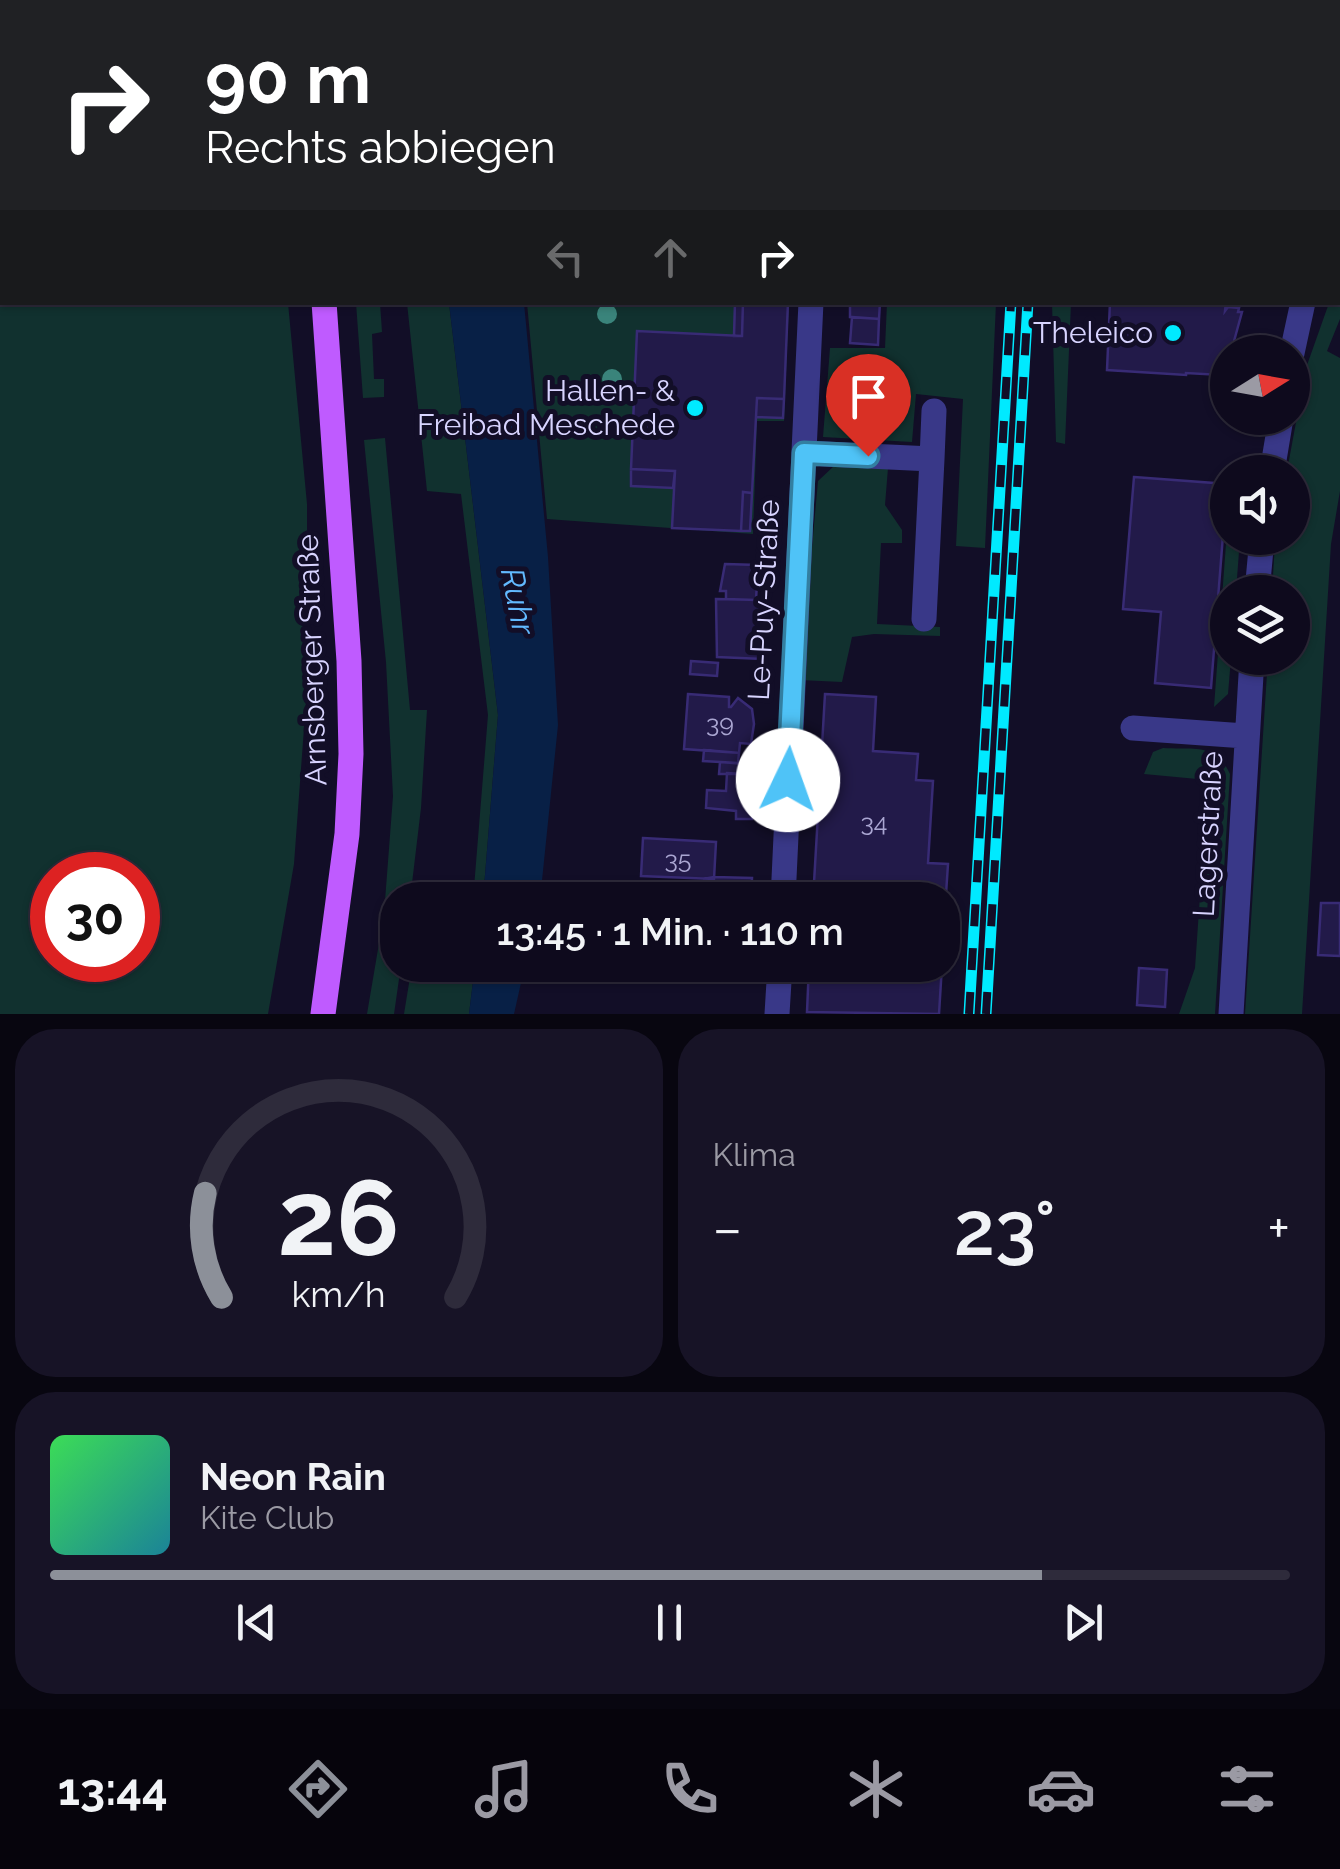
<!DOCTYPE html>
<html lang="de">
<head>
<meta charset="utf-8">
<style>
  body { margin:0; font-family:Raleway,sans-serif; background:#171326; color:#f1f3f6; height:100vh; display:flex; flex-direction:column; font-size:38px; white-space:nowrap }
  * { box-sizing:border-box; margin:0 }
  p { font-size:32px; color:#9b9aa4 }
  .icon { flex:none; width:55px; height:55px; fill:none; stroke:currentColor; stroke-width:2; stroke-linecap:round; stroke-linejoin:round }
  .map { position:relative; height:1014px; overflow:hidden }
  .panel { display:flex; flex-direction:column; gap:15px; padding:15px; background:#080610; flex:1 }
  .panel>* { flex:none }
  .hud { position:absolute; left:0px; top:0px; width:1340px; height:305px; box-shadow:0 2px 8px #0004,0 0 0 2px #2e2b3b; background:#202124; color:#fff; overflow:hidden }
  .needle { width:65px; rotate:79deg }
  .tools { position:absolute; left:1210px; top:335px; display:grid; gap:20px }
  .tools a { display:grid; place-items:center; width:100px; height:100px; border-radius:50%; background:#0e0a1d; box-shadow:0 2px 8px #0004,0 0 0 2px #2e2b3b; font-size:50px }
  .speed { position:absolute; left:30px; top:852px; display:flex; gap:20px; font-size:50px; font-weight:700; text-align:center }
  .speed>* { display:grid; place-content:center; width:130px; height:130px; border-radius:50%; background:#0e0a1d; box-shadow:0 2px 8px #0004,0 0 0 2px #2e2b3b; line-height:1 }
  .speed .limit { border:15px solid #d22; background:#fff; color:#111 }
  .pin { position:absolute; display:grid; place-items:center; width:85px; height:85px; color:#fff; margin:-102px -42px; border-radius:50% 50% 50% 0; rotate:-45deg; box-shadow:0 0 10px #0007 }
  .pin .icon { rotate:45deg }
  .me { position:absolute; width:110px; margin:-55px; rotate:3deg; stroke-linejoin:round; filter:drop-shadow(0 0 8px #0008) }
  .turn { display:flex; align-items:center; gap:35px; height:210px; padding:0 40px; font-size:45px }
  .turn .icon { width:130px; height:130px; stroke-width:2.5 }
  .turn b { display:block; font-size:70px; line-height:85px }
  .lanes { display:flex; align-items:center; height:95px; padding:0 40px; background:#0003; justify-content:center; gap:50px; direction:ltr }
  .lanes .off { opacity:.35 }
  .big { font-size:75px; font-weight:600; line-height:1.1 }
  .panel .widget { flex:1; display:flex; flex-direction:column; justify-content:center; gap:15px; min-width:0; padding:0 35px; border-radius:40px; background:#171326 }
  .panel .dial { align-items:center; gap:0 }
  .dial svg { height:260px; overflow:visible; fill:none; stroke:#2e2b3b; stroke-width:7; stroke-linecap:round; text-anchor:middle }
  .dial text { fill:#f1f3f6; stroke:none }
  .song { display:flex; align-items:center; gap:30px }
  .cover { width:120px; height:120px; border-radius:15px; background:linear-gradient(135deg,hsl(130 70% 55%),hsl(190 70% 35%)) }
  .played { height:10px; border-radius:5px; background:linear-gradient(90deg,#8c9099 80%,#2e2b3b 80%) }
  .keys { display:flex; justify-content:space-around; direction:ltr }
  .heat { display:flex; justify-content:space-between; align-items:center; font-size:55px; direction:ltr }
  .panel .tiles { flex:1; display:grid; gap:15px; grid-template-columns:1fr 1fr }
  .widget:last-child { grid-column:span 2 }
  .trip { position:absolute; left:380px; top:882px; width:580px; height:100px; border-radius:40px; background:#0e0a1d; box-shadow:0 2px 8px #0004,0 0 0 2px #2e2b3b; font-weight:600; line-height:100px; text-align:center }
  .tabs { display:flex; height:160px; justify-content:space-around; align-items:center; background:#06040c; color:#9b9aa4 }
  .tabs .icon { width:70px; height:70px }
  .tabs .active { color:#8c9099 }
  .tabs b { font-size:45px; color:#f1f3f6 }
  .map>svg:first-child { display:block }
  .green { fill:#11312f; fill-rule:evenodd }
  .water { fill:#082046 }
  .lines { fill:none; stroke-linecap:round; stroke-linejoin:round }
  .stream { stroke:#082046; stroke-width:8 }
  .building { fill:#221a49; stroke:#382b75; stroke-width:2.5 }
  .minor { stroke:#393888; stroke-width:25 }
  .major { stroke:#bf5bff; stroke-width:25 }
  .rail-casing { stroke:#00eaff; stroke-width:11 }
  .rail { stroke:#120e27; stroke-width:8; stroke-dasharray:22; stroke-linecap:butt }
  .tree { fill:#3a847b }
  .route-casing { stroke:#337fa1; stroke-width:25 }
  .route { stroke:#4fc3f7; stroke-width:18 }
  .poi-dot { fill:#00eaff; stroke:#120e27; stroke-width:4 }
  .labels { text-anchor:middle; stroke-width:10; stroke-linejoin:round; paint-order:stroke }
  .number-label { font-size:25px; fill:#aaa6d2 }
  .poi-label { font-size:30px; fill:#d8d4ff; stroke:#120e27; text-anchor:end }
  .street-label { font-size:30px; fill:#d8d4ff; stroke:#120e27 }
  .water-label { font-size:32px; font-style:italic; fill:#62b9ff; stroke:#120e27 }
</style>
</head>
<body>
<div class="map">
<svg width="1340" height="1014" viewBox="0 0 1340 1014">
  <rect width="100%" height="100%" fill="#120e27"/>
  <path class="green" d="M 0,0 L 283,0 L 283,2 L 2,2 L 2,302 L 288,303 L 307,504 L 307,687 L 294,864 L 268,1014 L 0,1014 ZM 52,875 L 138,875 L 138,960 L 52,960 Z
    M 1340,265 L 1340,319 L 1327,351 L 1340,358 L 1340,491 L 1331,544 L 1302,1014 L 1245,1014 L 1268,658 L 1292,658 L 1292,592 L 1272,592 L 1275,542 L 1276,538 L 1292,538 L 1292,472 L 1287,471 L 1306,368 L 1329,303 L 1338,302 Z
    M 356,303 L 380,303 L 382,332 L 372,334 L 374,379 L 384,379 L 384,397 L 363,398 Z
    M 407,303 L 449,303 L 498,715 L 483,900 L 473,900 L 488,715 L 461,494 L 427,491 Z
    M 527,303 L 789,303 L 784,421 L 757,421 L 753,534 L 547,519 Z
    M 887,303 L 996,303 L 985,548 L 956,546 L 963,399 L 916,394 L 912,442 L 823,437 L 830,348 L 885,348 Z
    M 1052,303 L 1071,303 L 1065,444 L 1056,442 Z
    M 385,438 L 410,710 L 427,710 L 421,808 L 410,900 L 398,900 L 398,965 L 401,965 L 394,1014 L 367,1014 L 384,914 L 393,796 L 386,662 L 364,440 Z
    M 834,466 L 888,468 L 885,505 L 902,530 L 902,543 L 881,543 L 877,624 L 940,627 L 940,636 L 874,634 L 852,637 L 842,682 L 800,680 L 818,481 Z
    M 1227,530 L 1228,538 L 1240,538 L 1236,592 L 1228,592 L 1228,658 L 1231,658 L 1228,694 L 1214,707 Z
    M 1163,748 C 1194,750 1215,742 1230,774 L 1215,1014 L 1179,1014 L 1195,968 L 1208,780 L 1144,774 L 1153,752 Z
    M 412,965 L 475,965 L 469,1014 L 404,1014 Z"/>
  <path class="water" d="M 449,303 L 524,303 L 548,557 L 558,725 L 540,900 L 483,900 L 498,715 Z
    M 475,965 L 525,965 L 514,1014 L 469,1014 Z"/>
  <g class="lines">
    <path class="stream" d="M 869,0 L 874,2"/>
  </g>
  <path class="building" d="M 1106,0 L 1322,0 L 1322,2 L 1106,2 Z
    M 735,302 L 743,302 L 742,336 L 734,336 Z
    M 743,302 L 788,302 L 784,399 L 757,398 L 752,493 L 743,492 L 741,531 L 672,528 L 675,471 L 631,469 L 637,331 L 742,336 Z
    M 850,302 L 880,302 L 879,319 L 850,317 Z
    M 1110,302 L 1226,302 L 1225,311 L 1228,307 L 1239,308 L 1238,312 L 1242,312 L 1231,352 L 1223,354 L 1221,375 L 1186,373 L 1186,375 L 1107,370 Z
    M 852,317 L 879,319 L 878,345 L 850,343 Z
    M 757,398 L 784,399 L 783,418 L 756,417 Z
    M 631,469 L 675,471 L 673,488 L 631,486 Z
    M 1134,477 L 1227,484 L 1211,688 L 1155,683 L 1161,612 L 1123,609 Z
    M 743,492 L 752,493 L 750,531 L 741,531 Z
    M 725,564 L 758,565 L 756,600 L 726,599 L 726,591 L 720,591 Z
    M 716,599 L 761,600 L 759,641 L 764,642 L 764,659 L 717,657 Z
    M 691,661 L 718,663 L 717,676 L 690,674 Z
    M 688,694 L 729,697 L 729,707 L 731,707 L 738,698 L 752,709 L 754,724 L 751,744 L 740,743 L 739,753 L 684,749 Z
    M 825,694 L 876,697 L 873,751 L 918,754 L 916,780 L 933,781 L 928,863 L 948,864 L 942,955 L 942,900 L 813,900 Z
    M 704,750 L 739,753 L 738,763 L 703,761 Z
    M 720,762 L 745,764 L 744,774 L 719,774 Z
    M 727,773 L 758,775 L 756,812 L 753,811 L 752,819 L 736,819 L 736,811 L 706,808 L 707,790 L 726,791 Z
    M 643,838 L 716,842 L 714,879 L 641,876 Z
    M 714,877 L 752,878 L 751,900 L 702,900 L 703,879 Z
    M 1321,903 L 1340,903 L 1340,956 L 1318,955 Z
    M 809,965 L 942,965 L 939,1014 L 807,1012 Z
    M 1139,968 L 1167,970 L 1165,1007 L 1137,1005 Z"/>
  <g class="lines">
    <path class="minor" d="M 1338,183 L 1340,177
      M 1292,353 L 1303,302
      M 804,453 L 932,459 L 924,619
      M 932,459 L 934,411
      M 1272,472 L 1281,418
      M 1257,592 L 1262,538
      M 1133,728 L 1245,736
      M 783,900 L 811,302
      M 777,1014 L 780,965
      M 1231,1014 L 1252,658"/>
    <path class="major" d="M 302,0 L 302,2
      M 323,1014 L 347,834 L 351,754 L 349,661 L 324,302"/>
    <defs>
      <path id="rail" d="M 1027,2 L 1027,0
        M 1043,2 L 1043,0
        M 969,1014 L 1011,302
        M 986,1014 L 1028,302"/>
    </defs>
    <use href="#rail" class="rail-casing"/>
    <use href="#rail" class="rail"/>
  </g>
  <g class="tree">
    <circle cx="607" cy="314" r="10"/>
    <circle cx="612" cy="379" r="10"/>
    <circle cx="611" cy="425" r="10"/>
  </g>
  <g class="lines">
    <defs>
      <path id="route" d="M 788,780 L 804,453 L 868,456"/>
    </defs>
    <use href="#route" class="route-casing"/>
    <use href="#route" class="route"/>
  </g>
  <g class="poi-dot">
    <circle cx="1173" cy="333" r="10"/>
    <circle cx="695" cy="408" r="10"/>
  </g>
  <g class="labels">
    <g class="number-label">
      <text x="720" y="732">39</text>
      <text x="874" y="831">34</text>
      <text x="678" y="868">35</text>
    </g>
    <g class="poi-label">
      <text x="1153" y="343">Theleico</text>
      <text x="675" y="401">Hallen- &amp;<tspan x="675" dy="34">Freibad Meschede</tspan></text>
    </g>
    <g class="street-label">
      <text transform="translate(764 600) rotate(-87)" y="10">Le-Puy-Straße</text>
      <text transform="translate(312 660) rotate(-92)" y="10">Arnsberger Straße</text>
      <text transform="translate(1208 834) rotate(-87)" y="10">Lagerstraße</text>
    </g>
    <g class="water-label">
      <text transform="translate(518 601) rotate(79)" y="11">Ruhr</text>
    </g>
  </g>
</svg>
<div class="tools">
<a><svg class="needle" viewBox="-14 -14 28 28"><path d="M0-13l5 13h-10z" fill="#e53935"/><path d="M0 13l5-13h-10z" fill="#9b9aa4"/></svg></a>
<a><svg class="icon" aria-label="sound" viewBox="0 0 24 24"><path d="M4 9h4l5-4v14l-5-4H4zM17 9q2 3 0 6"/></svg></a>
<a><svg class="icon" aria-label="layers" viewBox="0 0 24 24"><path d="M12 4l9 5-9 5-9-5zM3 14l9 5 9-5"/></svg></a>
</div>
<div class="speed"><div class="limit">30</div></div>
<div class="pin" style="left:868px;top:456px;background:#d93025"><svg class="icon" aria-label="arrive" viewBox="0 0 24 24"><path d="M6 21V4h12l-3 4 3 4H6"/></svg></div>
<svg class="me" style="left:788px;top:780px" viewBox="-20 -20 40 40"><circle r="19" fill="#fff"/><path d="M0-13L10 11 0 6-10 11z" fill="#4fc3f7"/></svg>
<div class="trip">13:45 · 1 Min. · 110 m</div>
<div class="hud">
<div class="turn"><svg class="icon" aria-label="right" viewBox="0 0 24 24"><path d="M7 20v-9h11M14 6l5 5-5 5"/></svg><div><b>90 m</b>Rechts abbiegen</div></div>
<div class="lanes"><svg class="icon off" aria-label="left" viewBox="0 0 24 24"><path d="M17 20v-9H6M10 6l-5 5 5 5"/></svg><svg class="icon off" aria-label="ahead" viewBox="0 0 24 24"><path d="M12 20V5M6 11l6-6 6 6"/></svg><svg class="icon" aria-label="right" viewBox="0 0 24 24"><path d="M7 20v-9h11M14 6l5 5-5 5"/></svg></div>
</div>
</div>
<section class="panel">
<div class="tiles">
<div class="widget dial"><svg viewBox="0 0 100 80">
<path d="M14 69A42 42 0 1 1 86 69"/>
<path d="M14 69A42 42 0 0 1 9 37" stroke="#8c9099"/>
<text x="50" y="56" font-size="32" font-weight="700">26</text>
<text x="50" y="72" font-size="11">km/h</text>
</svg></div>
<div class="widget"><p>Klima</p>
<div class="heat"><a>−</a><b class="big">23°</b><a>+</a></div>
</div>
<div class="widget">
<div class="song"><i class="cover"></i><div><b>Neon Rain</b><p>Kite Club</p></div></div>
<div class="played"></div>
<div class="keys"><svg class="icon" aria-label="previous" viewBox="0 0 24 24"><path d="M18 5L8 12l10 7zM5 5v14"/></svg><svg class="icon" aria-label="pause" viewBox="0 0 24 24"><path d="M8 5v14M16 5v14"/></svg><svg class="icon" aria-label="next" viewBox="0 0 24 24"><path d="M6 5l10 7-10 7zM19 5v14"/></svg></div>
</div>
</div>
</section>
<nav class="tabs">
<b>13:44</b>
<svg class="icon active" aria-label="directions" viewBox="0 0 24 24"><path d="M12 3l9 9-9 9-9-9zM9 14v-3h6M13 9l2 2-2 2"/></svg>
<svg class="icon" aria-label="music" viewBox="0 0 24 24"><path d="M9 18V5l10-2v13"/><circle cx="6" cy="18" r="3"/><circle cx="16" cy="16" r="3"/></svg>
<svg class="icon" aria-label="phone" viewBox="0 0 24 24"><path d="M5 4h4l2 5-3 2q2 4 5 5l2-3 5 2v4C11 20 4 13 5 4z"/></svg>
<svg class="icon" aria-label="climate" viewBox="0 0 24 24"><path d="M12 3v18M4 7l16 10M4 17L20 7"/></svg>
<svg class="icon" aria-label="car" viewBox="0 0 24 24"><path d="M5 17H2v-5l4-1 3-4h7l3 4 3 1v5h-3M9 17h6M6 11h13"/><circle cx="7" cy="17" r="2"/><circle cx="17" cy="17" r="2"/></svg>
<svg class="icon" aria-label="filters" viewBox="0 0 24 24"><path d="M4 7h16M4 17h16"/><circle cx="9" cy="7" r="2"/><circle cx="15" cy="17" r="2"/></svg>
</nav>
</body>
</html>
